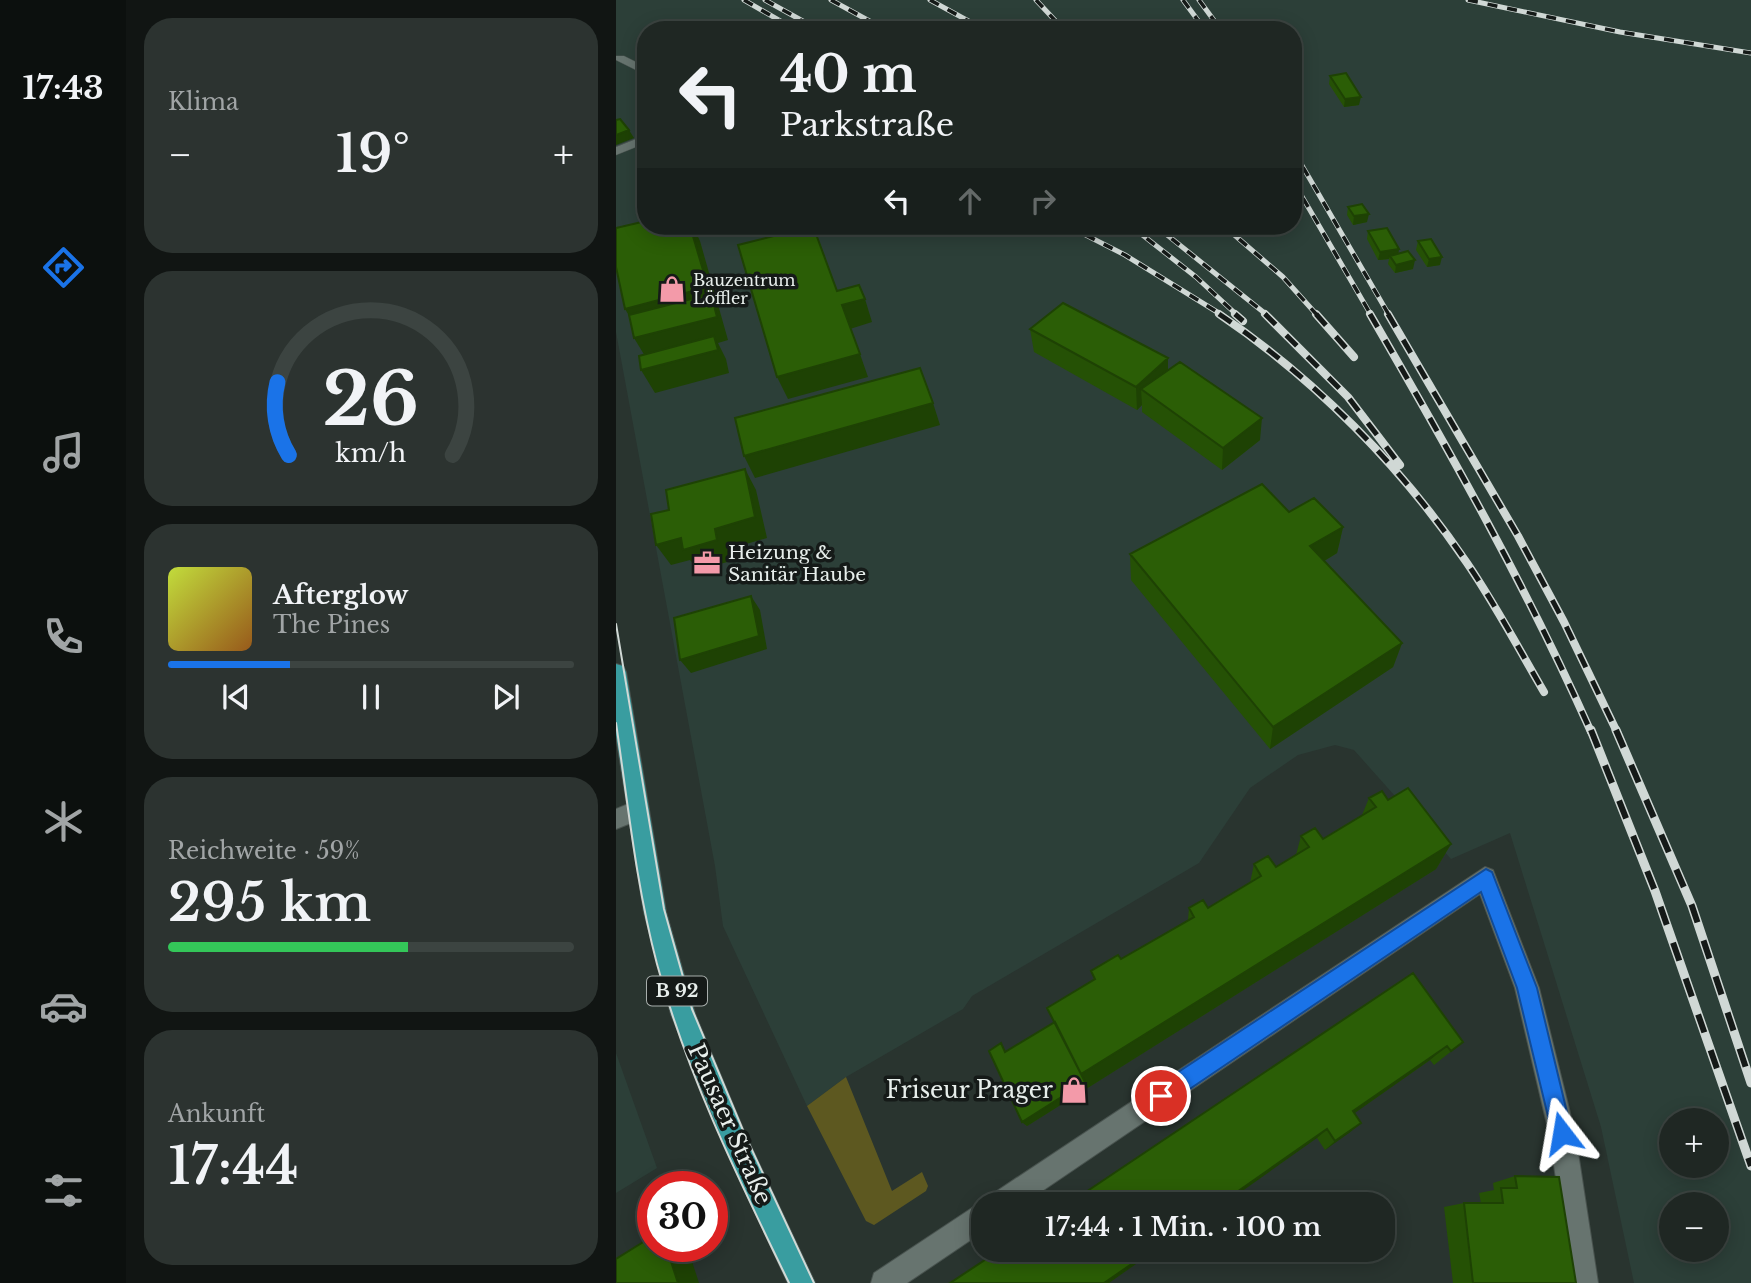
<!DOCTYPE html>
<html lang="de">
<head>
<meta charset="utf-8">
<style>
  body { margin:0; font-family:"Libre Baskerville",serif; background:#2c3330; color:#f1f3f6; height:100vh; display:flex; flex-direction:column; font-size:26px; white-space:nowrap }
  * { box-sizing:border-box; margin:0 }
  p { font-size:23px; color:#a1a5a6 }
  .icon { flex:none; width:38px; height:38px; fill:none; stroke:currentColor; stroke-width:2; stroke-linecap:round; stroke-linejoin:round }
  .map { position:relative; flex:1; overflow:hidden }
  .drawer { display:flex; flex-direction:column; gap:18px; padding:18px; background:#111513; width:490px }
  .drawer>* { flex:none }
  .hud { position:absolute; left:21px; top:21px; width:665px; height:214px; border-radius:28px; box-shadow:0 4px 18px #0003,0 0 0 2px #3c4441; background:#1f2723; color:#f1f3f6; overflow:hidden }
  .buttons { position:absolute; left:1043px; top:1108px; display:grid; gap:14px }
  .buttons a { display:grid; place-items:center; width:70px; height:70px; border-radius:50%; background:#1f2723; box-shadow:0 4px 18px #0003,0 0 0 2px #3c4441; font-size:35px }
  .speed { position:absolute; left:21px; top:1171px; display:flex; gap:14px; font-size:35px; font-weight:700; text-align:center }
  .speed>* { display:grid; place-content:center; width:91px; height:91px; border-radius:50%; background:#1f2723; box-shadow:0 4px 18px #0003,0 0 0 2px #3c4441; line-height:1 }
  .speed .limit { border:10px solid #d22; background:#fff; color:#111 }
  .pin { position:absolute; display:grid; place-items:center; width:60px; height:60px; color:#fff; margin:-30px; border:4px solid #fff; border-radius:50%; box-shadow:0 2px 7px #0007 }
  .me { position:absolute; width:77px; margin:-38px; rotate:346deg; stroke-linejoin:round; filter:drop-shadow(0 0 5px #0008) }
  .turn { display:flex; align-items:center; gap:24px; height:147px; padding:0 28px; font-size:32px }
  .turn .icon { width:91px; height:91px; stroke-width:2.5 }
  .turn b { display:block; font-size:49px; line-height:60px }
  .lanes { display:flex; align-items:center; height:66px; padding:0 28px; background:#0003; justify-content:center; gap:35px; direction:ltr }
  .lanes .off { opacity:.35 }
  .big { font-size:52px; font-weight:600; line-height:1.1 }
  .drawer .tile { flex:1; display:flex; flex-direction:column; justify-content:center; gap:10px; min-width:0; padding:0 24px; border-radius:28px; background:#2c3330 }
  .drawer .dial { align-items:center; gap:0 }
  .dial svg { height:182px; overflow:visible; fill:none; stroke:#3c4441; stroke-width:7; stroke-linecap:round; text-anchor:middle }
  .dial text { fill:#f1f3f6; stroke:none }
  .song { display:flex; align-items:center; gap:21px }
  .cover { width:84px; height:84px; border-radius:10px; background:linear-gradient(135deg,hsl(70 70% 55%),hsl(30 70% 35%)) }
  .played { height:7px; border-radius:4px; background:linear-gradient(90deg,#1a73e8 30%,#3c4441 30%) }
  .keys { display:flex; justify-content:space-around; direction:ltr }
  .heat { display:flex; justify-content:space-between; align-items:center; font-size:38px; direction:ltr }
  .charge { height:10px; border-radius:5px; background:linear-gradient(90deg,#34c759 59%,#3c4441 0) }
  .trip { position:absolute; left:355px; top:1192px; width:424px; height:70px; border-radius:28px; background:#1f2723; box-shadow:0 4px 18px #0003,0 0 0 2px #3c4441; font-weight:600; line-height:70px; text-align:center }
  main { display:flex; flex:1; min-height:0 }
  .dock { display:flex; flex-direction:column; width:126px; justify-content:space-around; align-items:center; background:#0c100e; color:#a1a5a6 }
  .dock .icon { width:49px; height:49px }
  .dock .on { color:#1a73e8 }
  .dock b { font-size:32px; color:#f1f3f6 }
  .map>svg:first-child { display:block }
  .built { fill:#2c3f38; fill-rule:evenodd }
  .green { fill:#5d5820 }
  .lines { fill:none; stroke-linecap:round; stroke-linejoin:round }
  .service-casing { stroke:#49534f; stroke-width:1 }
  .minor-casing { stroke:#49534f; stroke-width:2 }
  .primary-casing { stroke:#49534f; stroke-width:2 }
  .service { fill:#67746f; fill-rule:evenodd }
  .minor { fill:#67746f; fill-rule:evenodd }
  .primary { fill:#399da0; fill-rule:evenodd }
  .tram { stroke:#d0d8d5; stroke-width:2 }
  .rail-far2-casing { stroke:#d0d8d5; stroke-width:5 }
  .rail-far1-casing { stroke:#d0d8d5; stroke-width:8 }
  .rail-casing { stroke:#d0d8d5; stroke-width:9 }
  .rail-far2 { stroke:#151a18; stroke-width:3.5; stroke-dasharray:10; stroke-linecap:butt }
  .rail-far1 { stroke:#151a18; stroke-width:5; stroke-dasharray:15; stroke-linecap:butt }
  .rail { stroke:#151a18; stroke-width:6; stroke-dasharray:19; stroke-linecap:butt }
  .wall { fill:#255105 }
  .shaded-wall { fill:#1e4204 }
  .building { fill:#2b5e06; stroke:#1e4204; stroke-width:2 }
  .route { fill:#1a73e8; stroke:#114b97; stroke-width:2 }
  .labels { text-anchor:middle; stroke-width:7; stroke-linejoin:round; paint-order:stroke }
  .far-poi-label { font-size:16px; fill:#e7eeeb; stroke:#151a18; text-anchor:start }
  .shield { fill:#151a18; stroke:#a8aeac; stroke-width:2 }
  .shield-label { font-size:18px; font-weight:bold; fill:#e7eeeb }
  .poi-label { font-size:19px; fill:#e7eeeb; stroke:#151a18; text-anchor:start }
  .near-poi-label { font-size:23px; fill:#e7eeeb; stroke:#151a18; text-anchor:end }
  .near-street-label { font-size:23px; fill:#e7eeeb; stroke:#151a18 }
</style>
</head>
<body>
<main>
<nav class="dock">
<b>17:43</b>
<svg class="icon on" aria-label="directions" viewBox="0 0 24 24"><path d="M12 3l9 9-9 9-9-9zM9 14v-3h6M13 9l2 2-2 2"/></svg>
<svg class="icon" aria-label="music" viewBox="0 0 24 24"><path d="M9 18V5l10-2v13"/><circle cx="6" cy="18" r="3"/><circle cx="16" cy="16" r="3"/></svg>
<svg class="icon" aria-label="phone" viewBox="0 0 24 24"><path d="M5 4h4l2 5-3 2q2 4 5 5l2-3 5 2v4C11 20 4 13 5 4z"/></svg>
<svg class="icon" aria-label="climate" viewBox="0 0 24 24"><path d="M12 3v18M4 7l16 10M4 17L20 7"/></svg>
<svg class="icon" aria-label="car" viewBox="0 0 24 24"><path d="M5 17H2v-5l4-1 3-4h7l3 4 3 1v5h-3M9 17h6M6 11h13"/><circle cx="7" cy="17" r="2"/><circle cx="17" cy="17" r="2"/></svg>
<svg class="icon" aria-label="filters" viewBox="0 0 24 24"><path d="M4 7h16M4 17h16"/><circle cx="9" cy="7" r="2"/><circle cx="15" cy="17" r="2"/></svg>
</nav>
<section class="drawer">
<div class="tile"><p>Klima</p>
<div class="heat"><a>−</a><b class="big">19°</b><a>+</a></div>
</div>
<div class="tile dial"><svg viewBox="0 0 100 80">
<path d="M14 69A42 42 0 1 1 86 69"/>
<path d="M14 69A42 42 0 0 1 9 37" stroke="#1a73e8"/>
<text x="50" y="56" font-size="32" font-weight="700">26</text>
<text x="50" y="72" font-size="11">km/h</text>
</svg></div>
<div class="tile">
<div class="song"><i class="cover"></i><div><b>Afterglow</b><p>The Pines</p></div></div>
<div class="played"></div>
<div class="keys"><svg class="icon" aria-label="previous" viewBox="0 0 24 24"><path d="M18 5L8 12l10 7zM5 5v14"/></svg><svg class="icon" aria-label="pause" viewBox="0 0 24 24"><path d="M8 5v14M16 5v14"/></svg><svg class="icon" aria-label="next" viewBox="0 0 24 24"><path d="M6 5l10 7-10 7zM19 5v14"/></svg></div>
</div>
<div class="tile"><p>Reichweite · 59%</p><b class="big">295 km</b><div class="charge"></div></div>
<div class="tile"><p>Ankunft</p><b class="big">17:44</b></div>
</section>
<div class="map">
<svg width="1135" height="1283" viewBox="0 0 1135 1283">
  <rect width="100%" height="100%" fill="#29342f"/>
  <path class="built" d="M 0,0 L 1135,0 L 1135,1283 L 1018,1283 L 985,1127 L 894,833 L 835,859 L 738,750 L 719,745 L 682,755 L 634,788 L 583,863 L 356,996 L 347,1009 L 230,1077 L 191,1106 L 107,926 L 99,866 L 0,332 ZM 30,30 L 677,30 L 677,226 L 30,226 ZM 1055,1120 L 1101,1120 L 1101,1166 L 1055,1166 ZM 1055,1204 L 1101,1204 L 1101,1250 L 1055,1250 Z
    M 0,1053 L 41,1168 L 0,1193 Z"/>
  <path class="green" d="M 230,1077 L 276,1191 L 306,1172 L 312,1186 L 310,1191 L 258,1225 L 250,1221 L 191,1106 Z"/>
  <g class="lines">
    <defs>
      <path id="service" d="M 0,56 L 8,56 L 30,67 L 30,75 L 0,60 Z
        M 30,135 L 30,143 L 0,155 L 0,147 Z"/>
      <path id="minor" d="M 22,800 L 30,803 L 33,810 L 30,817 L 0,829 L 0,809 Z
        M 869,867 L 877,870 L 923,988 L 959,1133 L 982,1283 L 956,1283 L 933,1133 L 899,988 L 864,894 L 407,1204 L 368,1204 L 368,1231 L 291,1283 L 255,1283 L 258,1273 L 359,1206 L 368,1202 L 371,1203 L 375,1195 Z"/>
      <path id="primary" d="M 0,664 L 7,666 L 10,672 L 50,912 L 79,1014 L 130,1136 L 199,1283 L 172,1283 L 112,1154 L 55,1014 L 28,912 L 0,735 Z"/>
    </defs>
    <use href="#service" class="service-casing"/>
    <use href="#minor" class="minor-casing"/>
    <use href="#primary" class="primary-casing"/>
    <use href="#service" class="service"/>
    <use href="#minor" class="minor"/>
    <use href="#primary" class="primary"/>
    <path class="tram" d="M 0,624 L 48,909 L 76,1009 L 129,1135 L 198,1283
      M 0,723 C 12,804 20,885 41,964 C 71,1075 123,1180 173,1283"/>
    <defs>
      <path id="rail-far2" d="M 128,0 L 180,30
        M 149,0 L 203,30
        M 215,0 L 270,30
        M 314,0 L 369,30
        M 420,0 L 448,30
        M 567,0 L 589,30
        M 583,0 L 605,30
        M 852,0 L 1004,32 L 1135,53
        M 677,150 L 773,315
        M 677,181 L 755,315
        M 452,226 L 509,255 L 606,315
        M 515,226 L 580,277 L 621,315
        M 540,226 L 651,315
        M 608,226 L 667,277 L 701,315"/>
      <path id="rail-far1" d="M 603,314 C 699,379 786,467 851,563 C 879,604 903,649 928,692
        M 619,314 L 627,321
        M 649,314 L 732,397 L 784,465
        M 700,314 L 738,357
        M 754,314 C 833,450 911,588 975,732
        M 772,314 L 902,536 L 948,622 L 1001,732"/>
      <path id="rail" d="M 975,730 L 1039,891 L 1135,1166
        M 1000,730 L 1076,906 L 1135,1083"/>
    </defs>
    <use href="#rail-far2" class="rail-far2-casing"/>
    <use href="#rail-far1" class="rail-far1-casing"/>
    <use href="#rail" class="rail-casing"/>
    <use href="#rail-far2" class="rail-far2"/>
    <use href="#rail-far1" class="rail-far1"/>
    <use href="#rail" class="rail"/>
  </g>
  <path class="wall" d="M 714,76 L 743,105 L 728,107 L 713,84 Z
    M 732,207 L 751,222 L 737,225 L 731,215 Z
    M 752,231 L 782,254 L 797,269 L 779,273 L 772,264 L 773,259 L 762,260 L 751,239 Z
    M 802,241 L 824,265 L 811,267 L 800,250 Z
    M 414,329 L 552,370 L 644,440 L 606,470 L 526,412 L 526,405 L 521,410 L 418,352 Z
    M 673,512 L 727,527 L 721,553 L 708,561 L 786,643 L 777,667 L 654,749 L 515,580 L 514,554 Z
    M 753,798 L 772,800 L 835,844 L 820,869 L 411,1126 L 406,1122 L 391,1051 L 439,1022 L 478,980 L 475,971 L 505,959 L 572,920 L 573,908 L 592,908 L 634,883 L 638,864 L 660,867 L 680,855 L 685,836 L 707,839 L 746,815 Z
    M 797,973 L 847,1042 L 818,1065 L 814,1060 L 738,1113 L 745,1123 L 709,1150 L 701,1138 L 452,1204 Z
    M 899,1176 L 960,1283 L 837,1283 L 828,1207 L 848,1203 L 865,1203 L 863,1193 L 878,1190 L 877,1183 Z"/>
  <path class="shaded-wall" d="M 745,97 L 743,105 L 728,107 L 729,99 Z
    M 13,130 L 18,138 L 0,145 L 0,135 Z
    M 753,214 L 751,222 L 737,225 L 738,216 Z
    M 74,226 L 77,226 L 84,241 L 112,340 L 102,343 L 110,359 L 113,373 L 39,393 L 25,370 L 32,361 L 18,338 L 25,336 L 9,309 Z
    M 783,249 L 782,257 L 774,256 L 773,259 L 762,260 L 764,252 Z
    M 826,257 L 824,265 L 811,267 L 813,259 Z
    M 799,260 L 797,269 L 779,273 L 780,265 Z
    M 249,299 L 256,322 L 234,329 L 226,305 Z
    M 244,354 L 252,377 L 172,399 L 161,377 Z
    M 552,358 L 552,381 L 525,389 L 526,405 L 521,410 L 520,387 Z
    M 317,403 L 324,425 L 139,478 L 128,456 Z
    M 646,418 L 644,440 L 606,470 L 607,448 Z
    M 129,469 L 140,490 L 151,538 L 113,549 L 115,561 L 82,570 L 74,560 L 55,565 L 40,545 L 99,529 Z
    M 727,527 L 721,553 L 690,572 L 694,546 Z
    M 135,596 L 144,610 L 151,649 L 75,673 L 64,660 Z
    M 786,643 L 777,667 L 654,749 L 657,727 Z
    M 835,844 L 820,869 L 411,1126 L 406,1122 L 465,1074 Z
    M 831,1046 L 814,1060 L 726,1122 L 737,1111 Z
    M 745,1123 L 733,1133 L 709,1150 L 719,1141 Z
    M 711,1129 L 701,1138 L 608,1204 L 608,1201 Z
    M 50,1246 L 71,1246 L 83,1283 L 62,1283 Z
    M 536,1250 L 540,1250 L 493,1283 L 488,1283 Z"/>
  <path class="building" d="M 730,73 L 745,97 L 729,99 L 714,76 Z
    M 4,119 L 13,130 L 0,135 L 0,120 Z
    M 746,204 L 753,214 L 738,216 L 732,207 Z
    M 30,221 L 30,226 L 74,226 L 92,287 L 9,309 L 0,267 L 0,228 Z
    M 197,226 L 221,291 L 243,285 L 249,299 L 226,305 L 244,354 L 161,377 L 122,245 Z
    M 771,228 L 783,249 L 764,252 L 752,231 Z
    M 815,239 L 826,257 L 813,259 L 802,241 Z
    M 792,251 L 799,260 L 780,265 L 774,256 Z
    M 95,294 L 101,317 L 18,338 L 13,315 Z
    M 447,303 L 552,358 L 520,387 L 414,329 Z
    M 98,336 L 102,350 L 25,370 L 23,356 Z
    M 564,362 L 646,418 L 607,448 L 525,389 Z
    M 304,368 L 317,403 L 128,456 L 119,418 Z
    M 129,469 L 139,517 L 99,529 L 101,540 L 67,550 L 65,538 L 40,545 L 35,514 L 53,510 L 50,490 Z
    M 646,484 L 673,512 L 698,498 L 727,527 L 694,546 L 786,643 L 657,727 L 514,554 Z
    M 135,596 L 143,636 L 64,660 L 58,618 Z
    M 792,788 L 835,844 L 465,1074 L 431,1008 L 479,979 L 475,971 L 502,955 L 505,959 L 578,917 L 573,908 L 587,900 L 592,908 L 645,876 L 638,864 L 652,856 L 660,867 L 693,847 L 685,836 L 699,828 L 707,839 L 760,807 L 753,798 L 766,791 L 772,800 Z
    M 797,973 L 847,1042 L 835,1051 L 831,1046 L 737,1111 L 745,1123 L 719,1141 L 711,1129 L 608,1201 L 610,1204 L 452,1204 Z
    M 439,1022 L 469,1082 L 406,1122 L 373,1051 L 385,1043 L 389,1052 Z
    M 899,1176 L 943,1177 L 960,1283 L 857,1283 L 848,1203 L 887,1203 L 885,1188 L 901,1188 Z
    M 37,1236 L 37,1246 L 50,1246 L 62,1283 L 0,1283 L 0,1259 Z
    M 384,1250 L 536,1250 L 488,1283 L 334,1283 Z"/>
  <path class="route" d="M 870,869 L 876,872 L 921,988 L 956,1133 L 953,1140 L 946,1143 L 939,1140 L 936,1133 L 901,988 L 865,892 L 553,1103 L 545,1106 L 538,1103 L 535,1096 L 538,1088 Z"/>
  <defs>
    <symbol id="shop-bare" viewBox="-9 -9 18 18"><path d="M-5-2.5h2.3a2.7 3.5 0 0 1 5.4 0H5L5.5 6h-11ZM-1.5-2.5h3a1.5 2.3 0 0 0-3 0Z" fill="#f39aa9" stroke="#151a18" stroke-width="2.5" paint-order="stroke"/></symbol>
    <symbol id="office-bare" viewBox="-9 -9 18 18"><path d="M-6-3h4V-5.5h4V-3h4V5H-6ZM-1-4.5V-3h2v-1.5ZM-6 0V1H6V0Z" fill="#f39aa9" stroke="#151a18" stroke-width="2.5" paint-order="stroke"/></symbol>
  </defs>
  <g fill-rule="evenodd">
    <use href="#shop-bare" x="37" y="270" width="38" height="38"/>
    <use href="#office-bare" x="72" y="544" width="38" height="38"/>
    <use href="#shop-bare" x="439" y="1071" width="38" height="38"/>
  </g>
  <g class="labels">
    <g class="far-poi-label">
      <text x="77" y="286">Bauzentrum<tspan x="77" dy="18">Löffler</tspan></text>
    </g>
    <rect class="shield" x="31" y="976.5" width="60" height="29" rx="5"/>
    <g class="shield-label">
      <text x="61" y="997">B 92</text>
    </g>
    <g class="poi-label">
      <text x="112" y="559">Heizung &amp;<tspan x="112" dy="22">Sanitär Haube</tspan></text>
    </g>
    <g class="near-poi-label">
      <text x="437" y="1098">Friseur Prager</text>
    </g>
    <g class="near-street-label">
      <text transform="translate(114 1124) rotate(66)" y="8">Pausaer Straße</text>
    </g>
  </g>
</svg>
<div class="buttons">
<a>+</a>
<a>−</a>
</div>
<div class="speed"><div class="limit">30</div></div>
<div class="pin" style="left:545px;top:1096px;background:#d93025"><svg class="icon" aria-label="arrive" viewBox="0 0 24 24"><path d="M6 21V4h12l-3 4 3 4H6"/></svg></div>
<svg class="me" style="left:946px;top:1133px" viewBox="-20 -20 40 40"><path d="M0-17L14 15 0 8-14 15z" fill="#1a73e8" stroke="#fff" stroke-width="4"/></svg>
<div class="trip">17:44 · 1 Min. · 100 m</div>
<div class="hud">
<div class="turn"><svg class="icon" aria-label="left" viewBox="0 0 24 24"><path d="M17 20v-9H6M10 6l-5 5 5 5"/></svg><div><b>40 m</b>Parkstraße</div></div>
<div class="lanes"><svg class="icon" aria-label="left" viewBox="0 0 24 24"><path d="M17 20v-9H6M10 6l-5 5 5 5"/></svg><svg class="icon off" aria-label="ahead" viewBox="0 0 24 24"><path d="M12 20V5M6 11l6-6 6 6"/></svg><svg class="icon off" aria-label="right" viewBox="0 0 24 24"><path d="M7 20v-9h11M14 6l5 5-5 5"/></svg></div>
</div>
</div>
</main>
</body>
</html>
